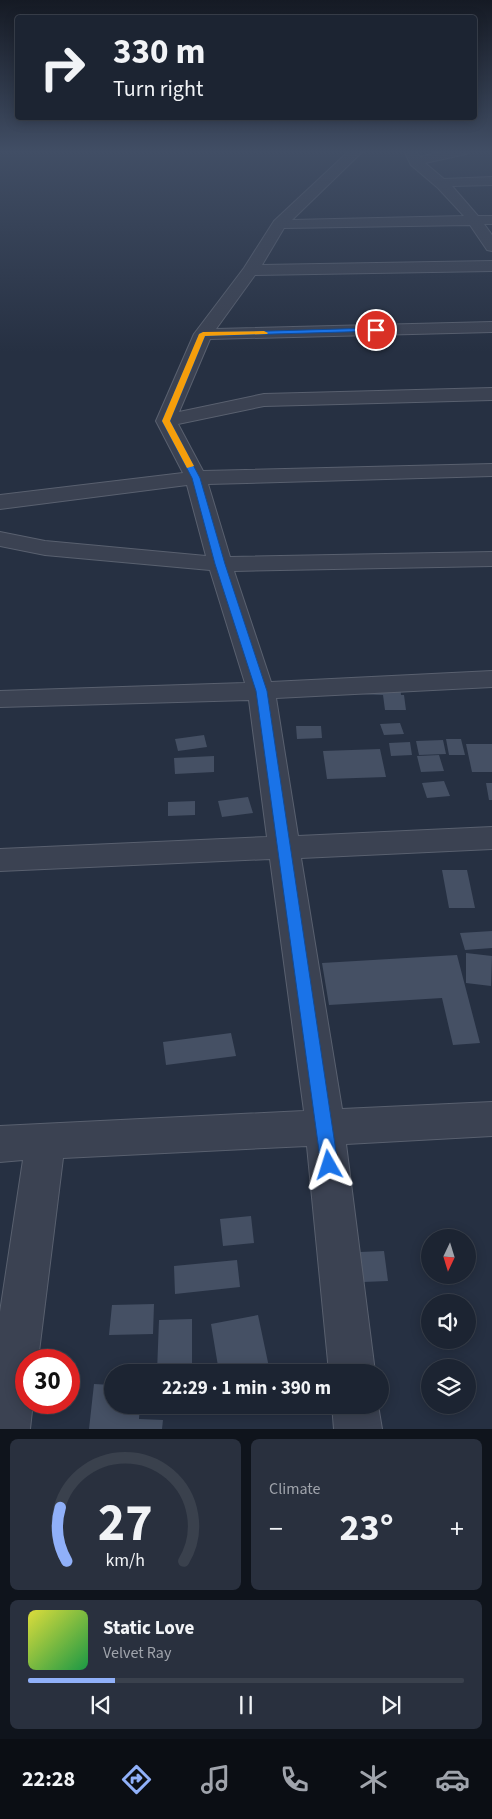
<!DOCTYPE html>
<html lang="en">
<head>
<meta charset="utf-8">
<style>
  body { margin:0; font-family:"Source Sans 3",sans-serif; background:#29303e; color:#f1f3f6; height:100vh; display:flex; flex-direction:column; font-size:19px; white-space:nowrap }
  * { box-sizing:border-box; margin:0 }
  p { font-size:16px; color:#a0a4ac }
  .icon { flex:none; width:28px; height:28px; fill:none; stroke:currentColor; stroke-width:2; stroke-linecap:round; stroke-linejoin:round }
  .map { position:relative; height:1429px; overflow:hidden }
  .details { display:flex; flex-direction:column; gap:10px; padding:10px; background:#0f141c; flex:1 }
  .details>* { flex:none }
  .top-card { position:absolute; left:15px; top:15px; width:462px; height:105px; border-radius:5px; box-shadow:0 2px 12px #0003,0 0 0 1px #3a414d; background:#1c2432; color:#f1f3f6; overflow:hidden }
  .needle { width:32px; rotate:184deg }
  .fabs { position:absolute; left:421px; top:1229px; display:grid; gap:10px }
  .fabs a { display:grid; place-items:center; width:55px; height:55px; border-radius:50%; background:#1c2432; box-shadow:0 2px 12px #0003,0 0 0 1px #3a414d; font-size:25px }
  .speed { position:absolute; left:15px; top:1349px; display:flex; gap:10px; font-size:25px; font-weight:700; text-align:center }
  .speed>* { display:grid; place-content:center; width:65px; height:65px; border-radius:50%; background:#1c2432; box-shadow:0 2px 12px #0003,0 0 0 1px #3a414d; line-height:1 }
  .speed .limit { border:8px solid #d22; background:#fff; color:#111 }
  .pin { position:absolute; display:grid; place-items:center; width:42px; height:42px; color:#fff; margin:-21px; border:2px solid #fff; border-radius:50%; box-shadow:0 1px 5px #0007 }
  .me { position:absolute; width:55px; margin:-28px; rotate:354deg; stroke-linejoin:round; filter:drop-shadow(0 0 4px #0008) }
  .turn { display:flex; align-items:center; gap:18px; height:105px; padding:0 15px; font-size:22px }
  .turn .icon { width:65px; height:65px; stroke-width:2.5 }
  .turn b { display:block; font-size:35px; line-height:42px }
  .big { font-size:38px; font-weight:700; line-height:1.1 }
  .details .widget { flex:1; display:flex; flex-direction:column; justify-content:center; gap:8px; min-width:0; padding:0 18px; border-radius:8px; background:#29303e }
  .details .dial { align-items:center; gap:0 }
  .dial svg { height:130px; overflow:visible; fill:none; stroke:#3a414d; stroke-width:7; stroke-linecap:round; text-anchor:middle }
  .dial text { fill:#f1f3f6; stroke:none }
  .song { display:flex; align-items:center; gap:15px }
  .cover { width:60px; height:60px; border-radius:8px; background:linear-gradient(135deg,hsl(60 70% 55%),hsl(140 70% 35%)) }
  .played { height:5px; border-radius:2px; background:linear-gradient(90deg,#90b0f9 20%,#3a414d 20%) }
  .keys { display:flex; justify-content:space-around; direction:ltr }
  .heat { display:flex; justify-content:space-between; align-items:center; font-size:28px; direction:ltr }
  .details .tiles { flex:1; display:grid; gap:10px; grid-template-columns:1fr 1fr }
  .widget:last-child { grid-column:span 2 }
  .trip { position:absolute; left:104px; top:1364px; width:285px; height:50px; border-radius:25px; background:#1c2432; box-shadow:0 2px 12px #0003,0 0 0 1px #3a414d; font-weight:700; line-height:50px; text-align:center }
  .dock { display:flex; height:80px; justify-content:space-around; align-items:center; background:#0b0e14; color:#a0a4ac }
  .dock .icon { width:35px; height:35px }
  .dock .active { color:#90b0f9 }
  .dock b { font-size:22px; color:#f1f3f6 }
  .map>svg:first-child { display:block }
  .building { fill:#455064 }
  .lines { fill:none; stroke-linecap:round; stroke-linejoin:round }
  .street-casing { stroke:#59606f; stroke-width:2 }
  .street { fill:#3b4252; fill-rule:evenodd }
  .route { fill:#1a73e8; stroke:#114b97 }
  .slow { fill:#f59e0b }
</style>
</head>
<body>
<div class="map">
<svg width="492" height="1429" viewBox="0 0 492 1429">
  <rect width="100%" height="100%" fill="#263042"/>
  <path class="building" d="M 357,683 L 400,684 L 401,695 L 404,695 L 406,710 L 385,710 L 383,695 L 357,694 Z
    M 400,723 L 404,734 L 384,735 L 380,724 Z
    M 296,726 L 321,726 L 322,738 L 297,739 Z
    M 204,735 L 207,747 L 178,751 L 175,739 Z
    M 446,739 L 461,739 L 465,755 L 449,755 Z
    M 443,740 L 446,754 L 419,755 L 416,741 Z
    M 410,742 L 412,755 L 391,756 L 389,743 Z
    M 466,744 L 492,744 L 492,772 L 472,772 Z
    M 380,749 L 386,777 L 327,779 L 323,751 Z
    M 439,755 L 444,771 L 421,772 L 417,756 Z
    M 214,756 L 214,772 L 175,774 L 174,758 Z
    M 444,781 L 450,796 L 427,798 L 422,783 Z
    M 486,783 L 492,783 L 492,800 L 489,800 Z
    M 248,797 L 253,813 L 222,817 L 218,801 Z
    M 195,801 L 195,815 L 168,816 L 168,802 Z
    M 442,870 L 467,870 L 475,908 L 449,908 Z
    M 492,931 L 492,948 L 465,950 L 460,933 Z
    M 466,953 L 492,956 L 491,986 L 466,983 Z
    M 457,955 L 480,1043 L 453,1045 L 442,998 L 329,1005 L 322,963 Z
    M 231,1033 L 236,1056 L 166,1065 L 163,1042 Z
    M 251,1216 L 254,1243 L 223,1246 L 220,1219 Z
    M 384,1251 L 388,1281 L 363,1282 L 360,1252 Z
    M 237,1260 L 240,1287 L 175,1294 L 174,1266 Z
    M 154,1304 L 153,1334 L 109,1335 L 112,1305 Z
    M 258,1315 L 270,1372 L 219,1372 L 211,1324 Z
    M 192,1319 L 192,1372 L 157,1372 L 159,1320 Z
    M 94,1384 L 112,1385 L 112,1405 L 140,1405 L 139,1419 L 163,1420 L 162,1429 L 89,1429 Z"/>
  <g class="lines">
    <defs>
      <path id="street" d="M 349,151 L 363,151 L 292,220 L 464,216 L 438,188 L 411,165 L 404,151 L 416,151 L 420,157 L 444,151 L 468,151 L 466,154 L 425,163 L 444,179 L 492,177 L 492,185 L 452,186 L 478,216 L 492,216 L 492,224 L 484,224 L 492,235 L 492,251 L 487,250 L 470,225 L 284,228 L 262,265 L 492,261 L 492,271 L 255,275 L 216,329 L 492,322 L 492,332 L 210,339 L 179,412 L 264,394 L 492,388 L 492,400 L 264,406 L 178,424 L 203,471 L 492,464 L 492,476 L 208,484 L 230,557 L 492,552 L 492,566 L 234,571 L 271,682 L 492,671 L 492,687 L 276,698 L 298,836 L 492,827 L 492,849 L 301,858 L 342,1109 L 492,1102 L 492,1136 L 346,1144 L 375,1372 L 329,1372 L 307,1146 L 63,1158 L 38,1360 L 26,1360 L 26,1402 L 33,1402 L 30,1429 L 0,1429 L 0,1312 L 23,1160 L 0,1162 L 0,1126 L 304,1111 L 270,859 L 0,871 L 0,849 L 267,837 L 249,700 L 0,707 L 0,691 L 245,683 L 210,570 L 45,555 L 0,546 L 0,532 L 45,541 L 206,556 L 187,485 L 0,509 L 0,495 L 183,473 L 156,421 L 194,334 L 244,268 L 274,221 Z
        M 332,1405 L 378,1405 L 382,1429 L 334,1429 Z"/>
    </defs>
    <use href="#street" class="street-casing"/>
    <use href="#street" class="street"/>
  </g>
  <linearGradient id="sky" x2="0" y2="1"><stop stop-color="#151a24"/><stop offset="0.43" stop-color="#414e65"/><stop offset="1" stop-color="#414e65" stop-opacity="0"/></linearGradient>
  <rect width="492" height="352" fill="url(#sky)"/>
  <path class="route" d="M 376,328 L 379,329 L 379,331 L 205,336 L 170,421 L 200,478 L 225,564 L 267,691 L 338,1165 L 335,1170 L 329,1172 L 324,1170 L 321,1165 L 256,691 L 215,564 L 192,478 L 162,421 L 200,333 Z"/>
  <path class="slow" d="M 264,331 L 268,333 L 267,334 L 205,336 L 170,421 L 194,466 L 187,468 L 162,421 L 199,334 L 203,332 Z"/>
</svg>
<div class="fabs">
<a><svg class="needle" viewBox="-14 -14 28 28"><path d="M0-13l5 13h-10z" fill="#e53935"/><path d="M0 13l5-13h-10z" fill="#a0a4ac"/></svg></a>
<a><svg class="icon" aria-label="sound" viewBox="0 0 24 24"><path d="M4 9h4l5-4v14l-5-4H4zM17 9q2 3 0 6"/></svg></a>
<a><svg class="icon" aria-label="layers" viewBox="0 0 24 24"><path d="M12 4l9 5-9 5-9-5zM3 14l9 5 9-5"/></svg></a>
</div>
<div class="speed"><div class="limit">30</div></div>
<div class="pin" style="left:376px;top:330px;background:#d93025"><svg class="icon" aria-label="arrive" viewBox="0 0 24 24"><path d="M6 21V4h12l-3 4 3 4H6"/></svg></div>
<svg class="me" style="left:329px;top:1165px" viewBox="-20 -20 40 40"><path d="M0-17L14 15 0 8-14 15z" fill="#1a73e8" stroke="#fff" stroke-width="4"/></svg>
<div class="trip">22:29 · 1 min · 390 m</div>
<div class="top-card">
<div class="turn"><svg class="icon" aria-label="right" viewBox="0 0 24 24"><path d="M7 20v-9h11M14 6l5 5-5 5"/></svg><div><b>330 m</b>Turn right</div></div>
</div>
</div>
<section class="details">
<div class="tiles">
<div class="widget dial"><svg viewBox="0 0 100 80">
<path d="M14 69A42 42 0 1 1 86 69"/>
<path d="M14 69A42 42 0 0 1 10 36" stroke="#90b0f9"/>
<text x="50" y="56" font-size="32" font-weight="700">27</text>
<text x="50" y="72" font-size="11">km/h</text>
</svg></div>
<div class="widget"><p>Climate</p>
<div class="heat"><a>−</a><b class="big">23°</b><a>+</a></div>
</div>
<div class="widget">
<div class="song"><i class="cover"></i><div><b>Static Love</b><p>Velvet Ray</p></div></div>
<div class="played"></div>
<div class="keys"><svg class="icon" aria-label="previous" viewBox="0 0 24 24"><path d="M18 5L8 12l10 7zM5 5v14"/></svg><svg class="icon" aria-label="pause" viewBox="0 0 24 24"><path d="M8 5v14M16 5v14"/></svg><svg class="icon" aria-label="next" viewBox="0 0 24 24"><path d="M6 5l10 7-10 7zM19 5v14"/></svg></div>
</div>
</div>
</section>
<nav class="dock">
<b>22:28</b>
<svg class="icon active" aria-label="directions" viewBox="0 0 24 24"><path d="M12 3l9 9-9 9-9-9zM9 14v-3h6M13 9l2 2-2 2"/></svg>
<svg class="icon" aria-label="music" viewBox="0 0 24 24"><path d="M9 18V5l10-2v13"/><circle cx="6" cy="18" r="3"/><circle cx="16" cy="16" r="3"/></svg>
<svg class="icon" aria-label="phone" viewBox="0 0 24 24"><path d="M5 4h4l2 5-3 2q2 4 5 5l2-3 5 2v4C11 20 4 13 5 4z"/></svg>
<svg class="icon" aria-label="climate" viewBox="0 0 24 24"><path d="M12 3v18M4 7l16 10M4 17L20 7"/></svg>
<svg class="icon" aria-label="car" viewBox="0 0 24 24"><path d="M5 17H2v-5l4-1 3-4h7l3 4 3 1v5h-3M9 17h6M6 11h13"/><circle cx="7" cy="17" r="2"/><circle cx="17" cy="17" r="2"/></svg>
</nav>
</body>
</html>
